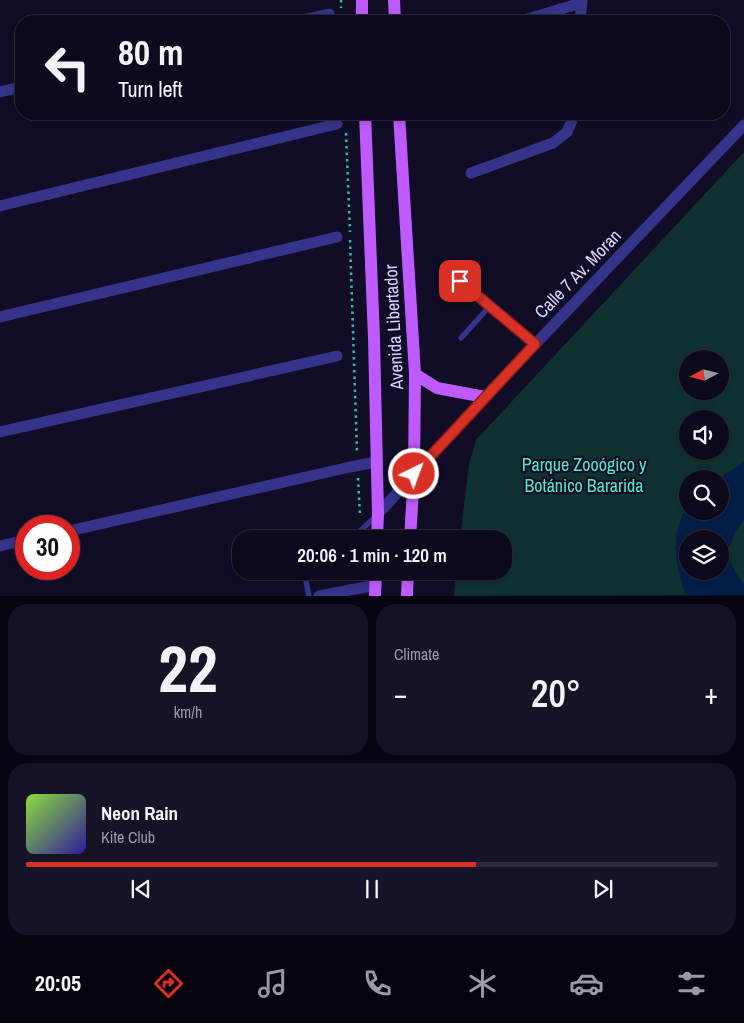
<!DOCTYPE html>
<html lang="en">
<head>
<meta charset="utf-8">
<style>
  body { margin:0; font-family:"Archivo Narrow",sans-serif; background:#161326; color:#f1f3f6; height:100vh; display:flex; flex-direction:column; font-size:19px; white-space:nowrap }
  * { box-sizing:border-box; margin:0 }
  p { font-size:16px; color:#9a9aa4 }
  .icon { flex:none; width:28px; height:28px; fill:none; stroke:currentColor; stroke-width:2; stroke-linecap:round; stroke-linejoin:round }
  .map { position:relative; height:596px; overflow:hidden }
  .drawer { display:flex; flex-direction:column; gap:8px; padding:8px; background:#070610; flex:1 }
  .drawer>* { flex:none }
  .hud { position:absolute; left:15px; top:15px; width:715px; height:105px; border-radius:20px; box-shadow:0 2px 8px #0003,0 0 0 1px #2d2b3b; background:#0d0a1d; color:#f1f3f6; overflow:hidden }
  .needle { width:32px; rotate:263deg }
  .fabs { position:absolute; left:679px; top:350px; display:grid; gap:10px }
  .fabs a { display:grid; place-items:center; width:50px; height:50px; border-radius:50%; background:#0d0a1d; box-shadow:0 2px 8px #0003,0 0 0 1px #2d2b3b; font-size:25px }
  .speed { position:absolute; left:15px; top:515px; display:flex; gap:10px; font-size:25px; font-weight:700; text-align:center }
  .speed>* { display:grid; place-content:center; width:65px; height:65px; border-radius:50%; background:#0d0a1d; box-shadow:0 2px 8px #0003,0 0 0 1px #2d2b3b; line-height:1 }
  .speed .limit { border:8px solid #d22; background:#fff; color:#111 }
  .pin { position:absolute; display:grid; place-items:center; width:42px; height:42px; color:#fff; margin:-21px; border-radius:10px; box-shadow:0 2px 8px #0006 }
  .me { position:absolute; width:55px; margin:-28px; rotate:42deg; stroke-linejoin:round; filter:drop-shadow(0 0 4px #0008) }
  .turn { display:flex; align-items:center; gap:18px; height:105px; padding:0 20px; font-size:22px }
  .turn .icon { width:65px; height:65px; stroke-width:2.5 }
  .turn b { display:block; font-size:35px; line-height:42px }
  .big { font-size:38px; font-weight:600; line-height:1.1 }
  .drawer .widget { flex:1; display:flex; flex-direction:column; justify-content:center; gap:8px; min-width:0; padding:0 18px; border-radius:20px; background:#161326 }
  .drawer .dial { align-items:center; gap:0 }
  .dial b { font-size:65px; line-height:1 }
  .song { display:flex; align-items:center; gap:15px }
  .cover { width:60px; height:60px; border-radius:8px; background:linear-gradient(135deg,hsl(90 70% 55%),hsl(250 70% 35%)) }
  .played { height:5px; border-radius:2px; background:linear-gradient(90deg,#d93025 65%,#2d2b3b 65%) }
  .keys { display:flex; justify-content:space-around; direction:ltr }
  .heat { display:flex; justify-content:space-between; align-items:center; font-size:28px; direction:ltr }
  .drawer .tiles { flex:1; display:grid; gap:8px; grid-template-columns:1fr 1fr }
  .widget:last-child { grid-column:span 2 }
  .trip { position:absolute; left:232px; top:530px; width:280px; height:50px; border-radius:20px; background:#0d0a1d; box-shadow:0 2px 8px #0003,0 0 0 1px #2d2b3b; font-weight:600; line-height:50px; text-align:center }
  .tabs { display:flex; height:80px; justify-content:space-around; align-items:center; background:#05040c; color:#9a9aa4 }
  .tabs .icon { width:35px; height:35px }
  .tabs .active { color:#d93025 }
  .tabs b { font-size:22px; color:#f1f3f6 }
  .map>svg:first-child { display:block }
  .green { fill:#0f3230; fill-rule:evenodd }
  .water { fill:#051e48; fill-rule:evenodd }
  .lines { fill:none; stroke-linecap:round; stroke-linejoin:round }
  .path { stroke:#24c2b7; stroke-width:2.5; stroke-dasharray:2.5 4; stroke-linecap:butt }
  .lane { stroke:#36348a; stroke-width:5.5 }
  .street { stroke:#36348a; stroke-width:11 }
  .primary { stroke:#bf5aff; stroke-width:12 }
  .route-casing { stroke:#8d1f18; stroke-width:12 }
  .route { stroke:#d93025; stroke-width:9 }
  .labels { text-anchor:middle; stroke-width:4.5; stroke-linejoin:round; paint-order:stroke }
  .street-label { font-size:18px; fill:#d8d3ff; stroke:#110d27 }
  .park-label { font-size:18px; fill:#54eac3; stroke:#110d27 }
</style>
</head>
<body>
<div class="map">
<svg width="744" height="596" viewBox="0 0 744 596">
  <rect width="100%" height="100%" fill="#110d27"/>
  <path class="green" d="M 744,152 L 744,595 L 454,596 L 456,571 L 504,571 L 504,539 L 460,539 L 469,464 L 476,440 ZM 688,359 L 720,359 L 720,391 L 688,391 ZM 688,419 L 720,419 L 720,451 L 688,451 ZM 688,479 L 720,479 L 720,511 L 688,511 ZM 688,539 L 720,539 L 720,571 L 688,571 Z"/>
  <path class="water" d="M 744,462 L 744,520 L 736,531 L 729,548 L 729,559 L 737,575 L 744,584 L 744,595 L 685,595 C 677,565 668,537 687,508 L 688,511 L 720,511 L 720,479 L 718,479 ZM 688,539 L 720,539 L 720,571 L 688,571 Z"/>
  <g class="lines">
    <path class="path" d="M 341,0 L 341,8
      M 346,133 L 350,232
      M 350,240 L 357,452
      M 358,478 L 360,515 L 362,515"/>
    <path class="lane" d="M 460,281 L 535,344
      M 461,338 L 490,306
      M 352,539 L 376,516
      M 304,571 L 309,596"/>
    <path class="street" d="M 298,21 L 329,14
      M 521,21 L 581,3
      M 580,21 L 582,0
      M 0,92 L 21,87
      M 471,173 L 553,143 L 567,132 L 573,118 L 573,114
      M 0,206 L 337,124
      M 0,317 L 337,237
      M 0,432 L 337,356
      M 378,514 L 485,397 L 744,125
      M 69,531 L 350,467 L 377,462
      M 0,546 L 26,540
      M 319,596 L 376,585"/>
    <path class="primary" d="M 362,0 L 362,21
      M 394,0 L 395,21
      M 365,114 L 374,338 L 378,514 L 377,539
      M 399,114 L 415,374 L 414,474 L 410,539
      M 415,374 L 437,388 L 485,397
      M 375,596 L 376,571
      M 407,596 L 408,571"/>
  </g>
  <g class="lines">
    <defs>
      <path id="route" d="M 414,474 L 535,344 L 460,281"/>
    </defs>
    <use href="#route" class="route-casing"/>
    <use href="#route" class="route"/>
  </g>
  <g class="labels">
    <g class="street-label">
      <text transform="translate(578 274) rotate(-46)" y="6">Calle 7 Av. Moran</text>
      <text transform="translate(394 327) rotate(-93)" y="6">Avenida Libertador</text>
    </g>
    <g class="park-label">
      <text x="584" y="471">Parque Zooógico y<tspan x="584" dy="21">Botánico Bararida</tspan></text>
    </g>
  </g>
</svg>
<div class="fabs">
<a><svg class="needle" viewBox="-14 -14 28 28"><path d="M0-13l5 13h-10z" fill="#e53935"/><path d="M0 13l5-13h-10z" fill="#9a9aa4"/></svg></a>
<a><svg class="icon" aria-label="sound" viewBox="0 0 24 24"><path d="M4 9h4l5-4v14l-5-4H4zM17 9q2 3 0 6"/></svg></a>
<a><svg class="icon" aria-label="search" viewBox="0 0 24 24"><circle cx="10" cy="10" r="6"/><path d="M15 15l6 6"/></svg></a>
<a><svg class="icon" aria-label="layers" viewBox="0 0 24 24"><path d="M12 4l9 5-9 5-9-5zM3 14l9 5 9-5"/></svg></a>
</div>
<div class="speed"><div class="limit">30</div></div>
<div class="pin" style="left:460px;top:281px;background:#d93025"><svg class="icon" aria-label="arrive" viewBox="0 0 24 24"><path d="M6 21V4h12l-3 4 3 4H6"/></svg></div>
<svg class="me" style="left:414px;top:474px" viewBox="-20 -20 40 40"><circle r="17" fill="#d93025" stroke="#fff" stroke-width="3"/><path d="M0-11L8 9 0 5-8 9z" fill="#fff"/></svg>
<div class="trip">20:06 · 1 min · 120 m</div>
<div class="hud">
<div class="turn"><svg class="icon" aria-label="left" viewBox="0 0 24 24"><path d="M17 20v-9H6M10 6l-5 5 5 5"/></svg><div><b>80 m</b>Turn left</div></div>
</div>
</div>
<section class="drawer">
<div class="tiles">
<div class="widget dial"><b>22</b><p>km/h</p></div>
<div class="widget"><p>Climate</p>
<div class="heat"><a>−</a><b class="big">20°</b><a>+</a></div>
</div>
<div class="widget">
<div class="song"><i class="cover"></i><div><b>Neon Rain</b><p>Kite Club</p></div></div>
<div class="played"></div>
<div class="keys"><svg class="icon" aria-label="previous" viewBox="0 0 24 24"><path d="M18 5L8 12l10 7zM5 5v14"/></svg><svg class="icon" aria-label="pause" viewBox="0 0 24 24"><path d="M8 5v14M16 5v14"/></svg><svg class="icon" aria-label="next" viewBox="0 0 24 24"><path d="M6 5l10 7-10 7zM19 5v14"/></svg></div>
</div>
</div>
</section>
<nav class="tabs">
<b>20:05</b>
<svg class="icon active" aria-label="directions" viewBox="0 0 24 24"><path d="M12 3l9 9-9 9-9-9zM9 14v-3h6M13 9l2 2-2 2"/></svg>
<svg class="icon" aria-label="music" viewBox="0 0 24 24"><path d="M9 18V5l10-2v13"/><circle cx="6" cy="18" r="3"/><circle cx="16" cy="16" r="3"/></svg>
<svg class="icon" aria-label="phone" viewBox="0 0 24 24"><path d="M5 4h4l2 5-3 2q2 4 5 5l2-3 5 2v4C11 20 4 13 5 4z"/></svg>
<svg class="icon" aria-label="climate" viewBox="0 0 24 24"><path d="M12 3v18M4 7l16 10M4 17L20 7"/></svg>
<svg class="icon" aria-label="car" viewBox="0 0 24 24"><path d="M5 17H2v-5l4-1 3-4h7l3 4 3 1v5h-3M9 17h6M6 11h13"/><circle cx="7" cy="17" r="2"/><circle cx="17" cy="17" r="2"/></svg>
<svg class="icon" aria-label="filters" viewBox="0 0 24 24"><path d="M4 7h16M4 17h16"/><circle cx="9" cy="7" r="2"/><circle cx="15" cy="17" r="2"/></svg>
</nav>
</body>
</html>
